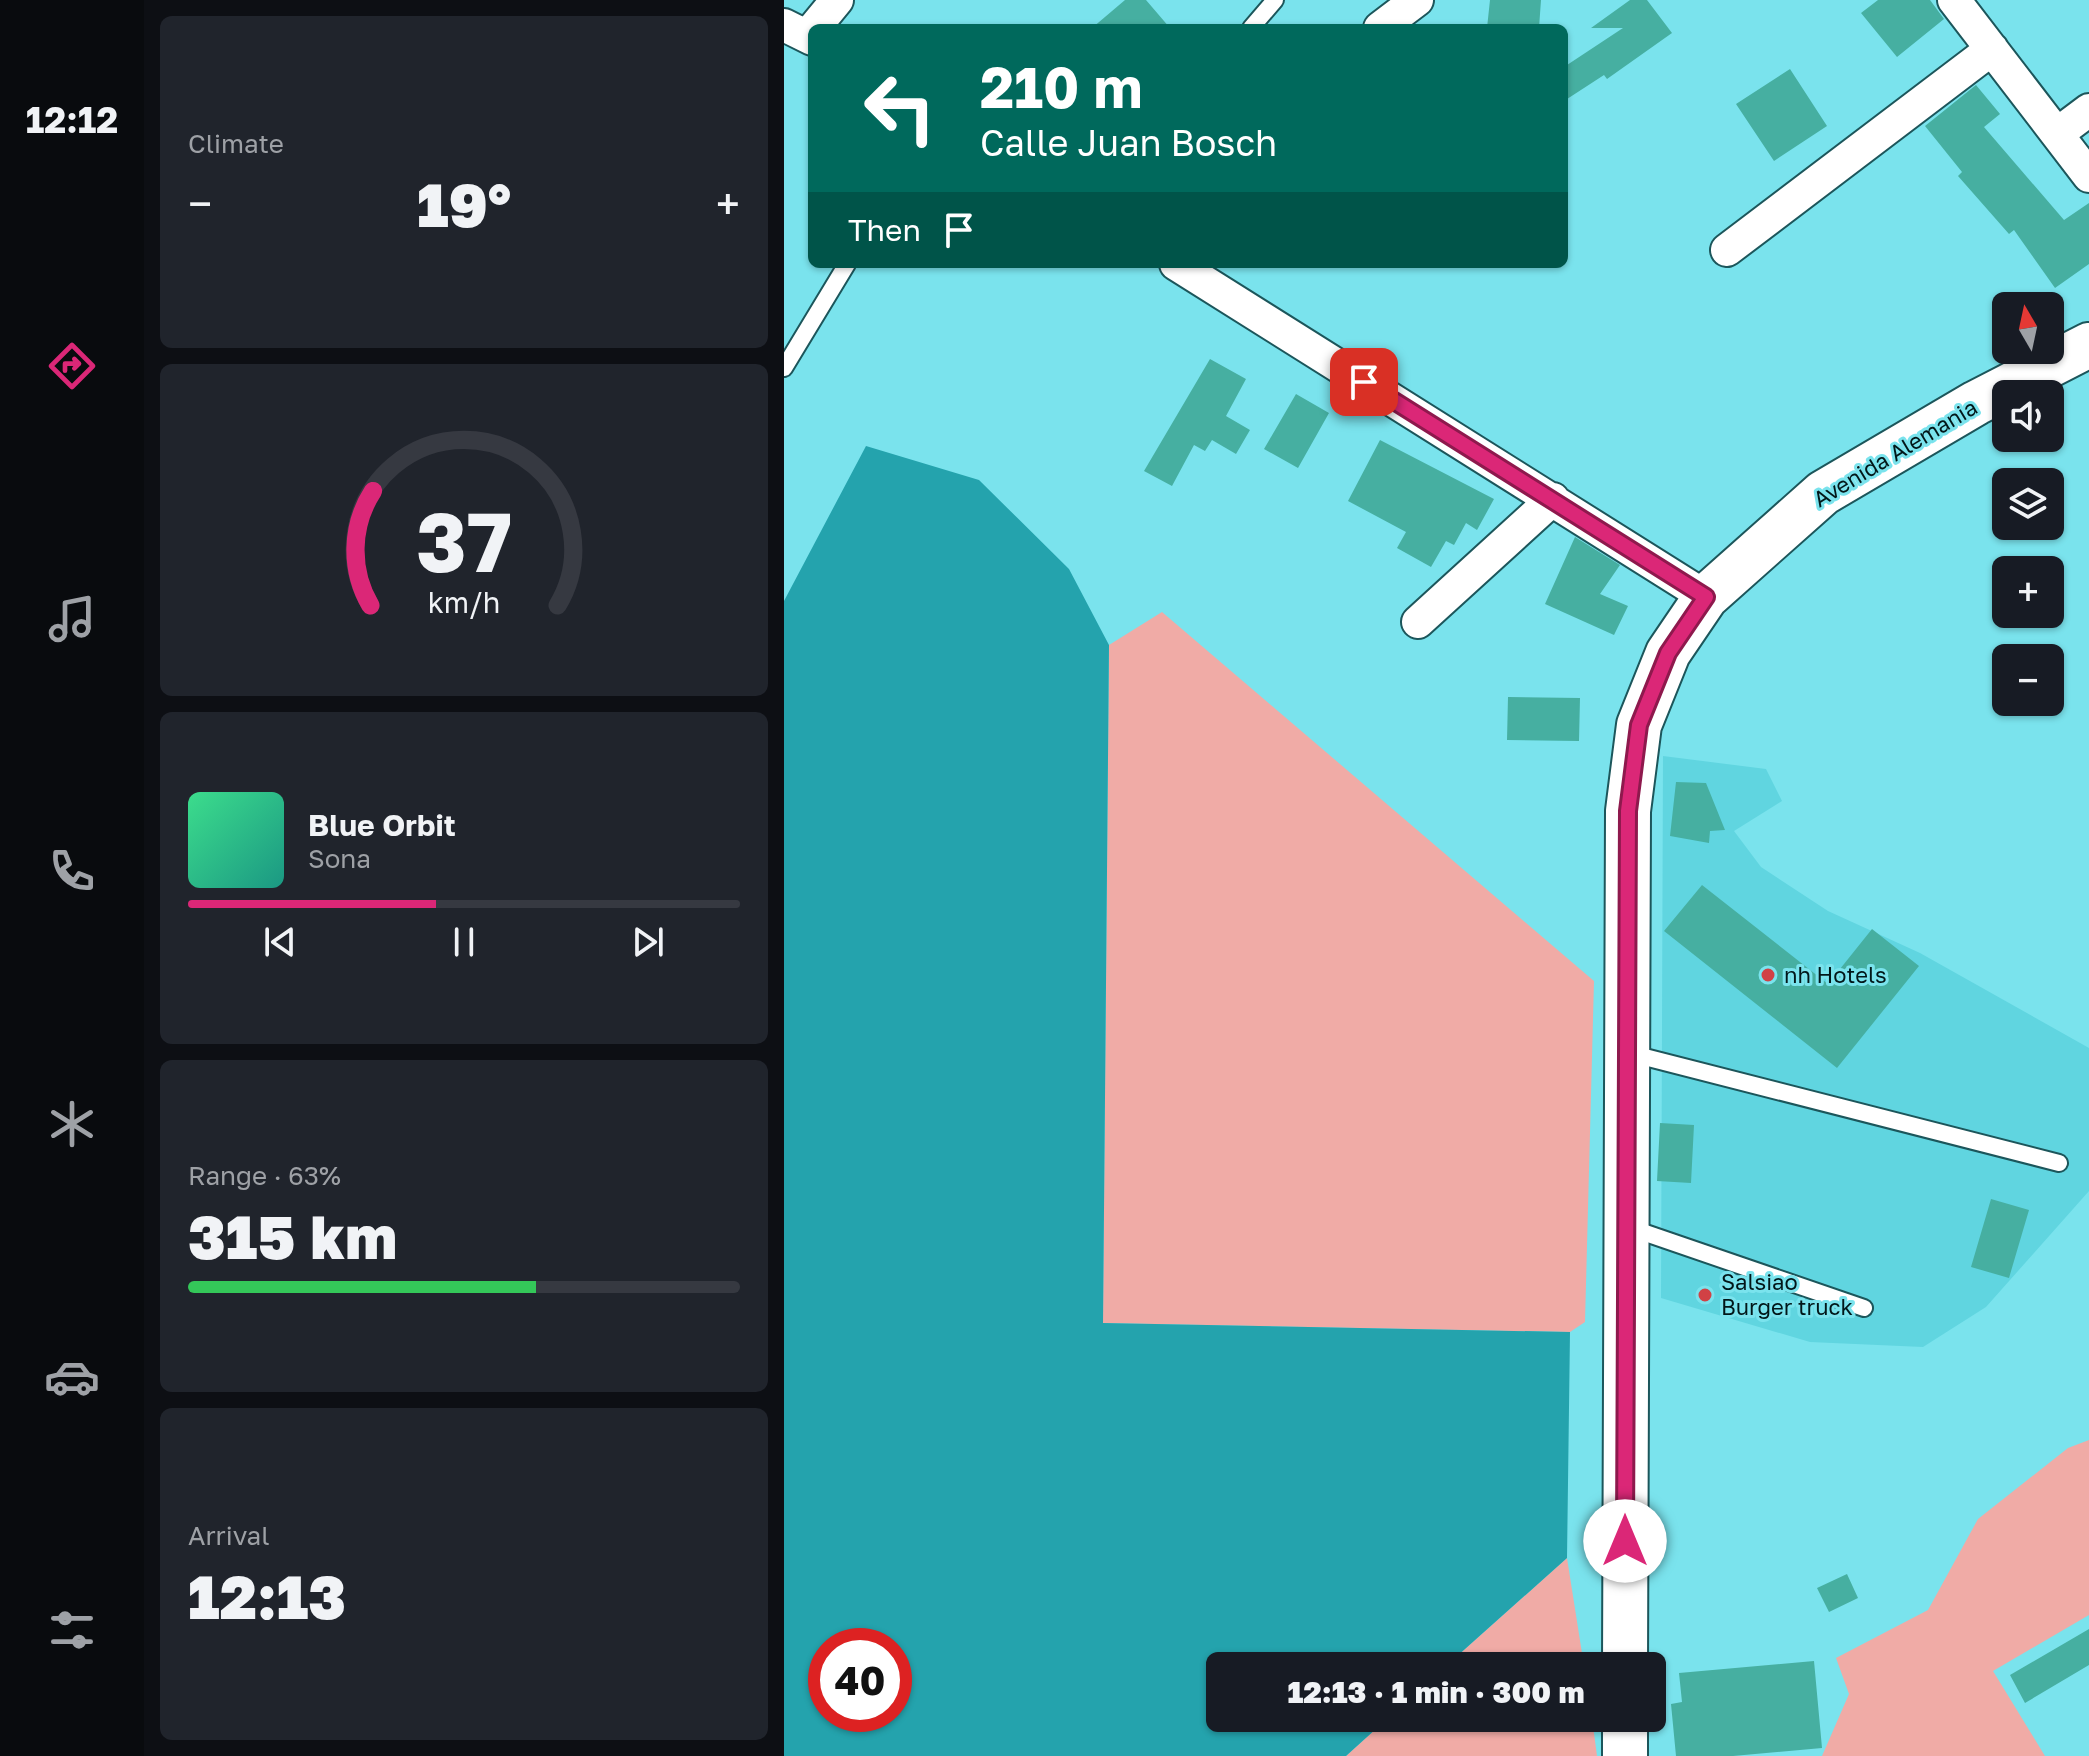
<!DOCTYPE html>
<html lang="en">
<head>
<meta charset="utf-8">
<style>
  body { margin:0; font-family:"Golos Text",sans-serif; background:#20242c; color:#f1f3f6; height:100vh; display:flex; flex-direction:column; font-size:30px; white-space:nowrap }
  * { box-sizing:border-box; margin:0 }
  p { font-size:26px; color:#9ea1a6 }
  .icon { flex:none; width:44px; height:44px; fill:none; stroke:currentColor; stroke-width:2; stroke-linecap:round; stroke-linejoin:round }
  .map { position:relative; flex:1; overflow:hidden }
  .drawer { display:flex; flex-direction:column; gap:16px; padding:16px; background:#0d0f14; width:640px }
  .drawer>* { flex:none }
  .guide { position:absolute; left:24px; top:24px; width:760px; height:244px; border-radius:12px; box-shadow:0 2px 6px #0004; background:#00695c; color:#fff; overflow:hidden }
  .needle { width:52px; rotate:351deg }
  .controls { position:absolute; left:1208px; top:292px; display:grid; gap:16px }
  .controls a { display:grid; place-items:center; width:72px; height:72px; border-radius:12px; background:#171b24; box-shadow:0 2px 6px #0004; font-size:40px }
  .speed { position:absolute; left:24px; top:1628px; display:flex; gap:16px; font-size:40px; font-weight:700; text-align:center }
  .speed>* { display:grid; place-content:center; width:104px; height:104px; border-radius:50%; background:#171b24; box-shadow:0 2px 6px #0004; line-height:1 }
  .speed .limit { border:12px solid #d22; background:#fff; color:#111 }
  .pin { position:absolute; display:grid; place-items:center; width:68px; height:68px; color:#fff; margin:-34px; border-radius:16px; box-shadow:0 4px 12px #0006 }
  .me { position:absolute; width:88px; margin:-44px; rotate:0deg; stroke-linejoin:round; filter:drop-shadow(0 0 6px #0008) }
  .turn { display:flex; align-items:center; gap:28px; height:168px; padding:0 40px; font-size:36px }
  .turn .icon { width:104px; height:104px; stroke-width:2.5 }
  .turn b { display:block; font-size:56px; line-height:68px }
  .then { display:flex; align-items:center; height:76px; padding:0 40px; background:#0003; gap:16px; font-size:30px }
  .big { font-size:60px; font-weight:800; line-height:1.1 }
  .drawer .tile { flex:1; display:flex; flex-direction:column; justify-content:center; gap:12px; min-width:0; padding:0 28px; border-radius:12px; background:#20242c }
  .drawer .dial { align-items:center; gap:0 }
  .dial svg { height:208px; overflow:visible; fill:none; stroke:#363941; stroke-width:7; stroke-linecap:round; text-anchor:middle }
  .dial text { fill:#f1f3f6; stroke:none }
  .song { display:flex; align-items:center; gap:24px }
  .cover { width:96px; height:96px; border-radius:12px; background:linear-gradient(135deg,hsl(150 70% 55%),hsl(170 70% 35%)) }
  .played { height:8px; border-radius:4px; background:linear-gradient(90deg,#db2777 45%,#363941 45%) }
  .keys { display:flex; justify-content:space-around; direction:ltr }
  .heat { display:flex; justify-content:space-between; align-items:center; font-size:44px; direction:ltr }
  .charge { height:12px; border-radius:6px; background:linear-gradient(90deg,#34c759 63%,#363941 0) }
  .trip { position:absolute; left:422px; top:1652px; width:460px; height:80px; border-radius:12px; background:#171b24; box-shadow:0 2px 6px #0004; font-weight:800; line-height:80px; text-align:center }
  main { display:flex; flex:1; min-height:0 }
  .tab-bar { display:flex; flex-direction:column; width:144px; justify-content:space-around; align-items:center; background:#090b0e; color:#9ea1a6 }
  .tab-bar .icon { width:56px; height:56px }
  .tab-bar .active { color:#db2777 }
  .tab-bar b { font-size:36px; color:#f1f3f6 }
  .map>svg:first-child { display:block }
  .built { fill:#60d5e0 }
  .green { fill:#f0aba6 }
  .water { fill:#24a3ad; fill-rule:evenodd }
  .building { fill:#46afa1 }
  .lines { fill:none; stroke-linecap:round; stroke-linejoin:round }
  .lane-casing { stroke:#1c565b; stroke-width:20 }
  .street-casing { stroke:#1c565b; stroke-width:36 }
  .secondary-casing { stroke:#1c565b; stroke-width:48 }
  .lane { stroke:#fff; stroke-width:16 }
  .street { stroke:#fff; stroke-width:32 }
  .secondary { stroke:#fff; stroke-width:44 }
  .route-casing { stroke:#8e194d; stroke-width:20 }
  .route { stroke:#db2777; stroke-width:14 }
  .poi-dot { fill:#d14145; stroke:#7ae3ed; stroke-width:3 }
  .labels { text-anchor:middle; stroke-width:6; stroke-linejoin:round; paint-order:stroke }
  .street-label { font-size:22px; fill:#021719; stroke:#7ae3ed }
  .poi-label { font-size:22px; fill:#021719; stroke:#7ae3ed; text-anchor:start }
</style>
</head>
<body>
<main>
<nav class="tab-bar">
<b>12:12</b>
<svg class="icon active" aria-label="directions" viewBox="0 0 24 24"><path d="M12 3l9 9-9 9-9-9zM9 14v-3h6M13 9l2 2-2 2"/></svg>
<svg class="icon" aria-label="music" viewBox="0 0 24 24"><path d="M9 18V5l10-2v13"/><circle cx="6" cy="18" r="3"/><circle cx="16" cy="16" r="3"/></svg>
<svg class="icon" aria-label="phone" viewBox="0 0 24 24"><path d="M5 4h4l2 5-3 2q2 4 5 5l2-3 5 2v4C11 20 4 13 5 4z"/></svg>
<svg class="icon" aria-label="climate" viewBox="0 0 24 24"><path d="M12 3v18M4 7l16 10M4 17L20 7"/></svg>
<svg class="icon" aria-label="car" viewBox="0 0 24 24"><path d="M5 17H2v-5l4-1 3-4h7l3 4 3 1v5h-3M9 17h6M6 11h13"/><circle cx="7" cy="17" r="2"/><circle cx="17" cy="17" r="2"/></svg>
<svg class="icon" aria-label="filters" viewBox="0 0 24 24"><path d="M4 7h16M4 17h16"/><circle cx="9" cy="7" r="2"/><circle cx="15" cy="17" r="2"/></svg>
</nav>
<section class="drawer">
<div class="tile"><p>Climate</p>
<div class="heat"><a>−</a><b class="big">19°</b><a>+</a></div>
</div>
<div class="tile dial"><svg viewBox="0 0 100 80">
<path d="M14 69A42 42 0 1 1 86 69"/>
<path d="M14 69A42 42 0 0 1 15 25" stroke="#db2777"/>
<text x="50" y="56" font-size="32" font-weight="700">37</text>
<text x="50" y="72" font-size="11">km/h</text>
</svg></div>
<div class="tile">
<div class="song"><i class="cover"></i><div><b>Blue Orbit</b><p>Sona</p></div></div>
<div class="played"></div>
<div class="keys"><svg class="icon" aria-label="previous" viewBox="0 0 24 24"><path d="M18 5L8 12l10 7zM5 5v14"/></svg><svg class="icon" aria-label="pause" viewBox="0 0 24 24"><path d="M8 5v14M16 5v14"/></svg><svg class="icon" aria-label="next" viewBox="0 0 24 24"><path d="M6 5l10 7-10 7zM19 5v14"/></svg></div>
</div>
<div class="tile"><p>Range · 63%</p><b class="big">315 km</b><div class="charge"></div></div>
<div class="tile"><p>Arrival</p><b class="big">12:13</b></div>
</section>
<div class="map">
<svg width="1305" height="1756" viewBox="0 0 1305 1756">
  <rect width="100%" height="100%" fill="#7ae3ed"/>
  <path class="built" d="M 879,756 L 982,769 L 998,801 L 950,831 L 977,867 L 1044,911 L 1136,953 L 1305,1048 L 1305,1191 L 1202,1307 L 1139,1347 L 1026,1342 L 877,1298 Z"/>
  <path class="green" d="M 378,612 L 810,981 L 801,1322 L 786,1332 L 319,1323 L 325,645 Z
    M 1305,1440 L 1305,1615 L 1209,1671 L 1261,1756 L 1038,1756 L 1065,1694 L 1052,1658 L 1144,1610 L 1194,1519 L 1284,1448 Z
    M 783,1558 L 800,1666 L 662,1666 Z
    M 604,1718 L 808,1718 L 813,1756 L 562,1756 Z"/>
  <path class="water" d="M 82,446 L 195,480 L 285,569 L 325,645 L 319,1323 L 786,1332 L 783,1558 L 662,1666 L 436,1666 L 436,1718 L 604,1718 L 562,1756 L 0,1756 L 0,601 ZM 42,1646 L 110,1646 L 110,1714 L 42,1714 Z"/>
  <path class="building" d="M 341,0 L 362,0 L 386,28 L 308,28 Z
    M 706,0 L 757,0 L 755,28 L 703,28 Z
    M 846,0 L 863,0 L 888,33 L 823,79 L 820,75 L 780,101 L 780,67 L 839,28 L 807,28 Z
    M 1094,0 L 1146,0 L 1160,19 L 1113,57 L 1077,13 Z
    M 1006,69 L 1043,126 L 990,161 L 952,104 Z
    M 1192,85 L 1216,114 L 1200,127 L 1280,220 L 1305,203 L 1305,264 L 1271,288 L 1230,230 L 1225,234 L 1174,176 L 1178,172 L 1141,126 Z
    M 426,359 L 462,379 L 442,416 L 466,430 L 452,454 L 428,440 L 421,451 L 410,445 L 388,486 L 360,471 Z
    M 512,394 L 545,413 L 514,468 L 480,449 Z
    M 596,440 L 710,499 L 693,530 L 682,523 L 670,545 L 662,541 L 647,567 L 613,548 L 622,532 L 564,501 Z
    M 791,537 L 836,565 L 816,594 L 844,606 L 830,635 L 761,604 Z
    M 724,697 L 796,698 L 795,741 L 723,740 Z
    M 892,782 L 922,783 L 941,830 L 926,831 L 925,843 L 886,836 Z
    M 918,885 L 1044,984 L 1088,929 L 1135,966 L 1053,1068 L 880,931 Z
    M 876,1123 L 910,1125 L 907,1183 L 873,1181 Z
    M 1207,1199 L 1245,1210 L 1225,1278 L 1187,1267 Z
    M 1063,1574 L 1074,1598 L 1045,1612 L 1033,1588 Z
    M 1305,1629 L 1305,1665 L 1241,1703 L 1226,1675 Z
    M 1030,1661 L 1038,1748 L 949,1756 L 892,1756 L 887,1704 L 898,1702 L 895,1673 Z"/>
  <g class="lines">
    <defs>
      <path id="lane" d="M 467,28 L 491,0
        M 0,368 L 63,264
        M 845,1053 L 1275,1163
        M 844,1227 L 1080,1308"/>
      <path id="street" d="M 1170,0 L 1305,176
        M 0,25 L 28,39
        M 30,28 L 53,0
        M 596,28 L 633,0
        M 1273,134 L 1305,110
        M 943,250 L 1208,49
        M 392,264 L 922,597
        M 634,622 L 769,499"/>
      <path id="secondary" d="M 841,1666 L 844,811 L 855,725 L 884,653 L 922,597 L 1039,493 L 1192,403 L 1305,345
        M 841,1756 L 841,1718"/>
    </defs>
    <use href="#lane" class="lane-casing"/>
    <use href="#street" class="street-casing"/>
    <use href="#secondary" class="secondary-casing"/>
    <use href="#lane" class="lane"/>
    <use href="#street" class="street"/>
    <use href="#secondary" class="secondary"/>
  </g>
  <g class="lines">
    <defs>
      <path id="route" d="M 580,382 L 922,597 L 884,653 L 855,725 L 844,811 L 841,1541"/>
    </defs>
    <use href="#route" class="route-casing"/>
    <use href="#route" class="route"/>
  </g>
  <g class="poi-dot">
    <circle cx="984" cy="975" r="8"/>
    <circle cx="921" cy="1295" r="8"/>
  </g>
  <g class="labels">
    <g class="street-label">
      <text transform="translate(1111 453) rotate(-31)" y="8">Avenida Alemania</text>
    </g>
    <g class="poi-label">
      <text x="1000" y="983">nh Hotels</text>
      <text x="937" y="1290">Salsiao<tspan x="937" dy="25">Burger truck</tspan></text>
    </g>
  </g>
</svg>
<div class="controls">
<a><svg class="needle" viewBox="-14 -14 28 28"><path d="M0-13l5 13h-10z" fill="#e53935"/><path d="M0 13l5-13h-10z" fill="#9ea1a6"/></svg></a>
<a><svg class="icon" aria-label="sound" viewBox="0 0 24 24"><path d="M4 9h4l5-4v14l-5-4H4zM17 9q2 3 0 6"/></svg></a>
<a><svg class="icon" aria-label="layers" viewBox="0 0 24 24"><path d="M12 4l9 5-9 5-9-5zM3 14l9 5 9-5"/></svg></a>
<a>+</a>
<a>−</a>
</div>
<div class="speed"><div class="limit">40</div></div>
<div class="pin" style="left:580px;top:382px;background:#d93025"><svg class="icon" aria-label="arrive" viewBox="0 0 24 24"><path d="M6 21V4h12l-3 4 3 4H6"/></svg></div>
<svg class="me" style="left:841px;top:1541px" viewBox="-20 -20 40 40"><circle r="19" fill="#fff"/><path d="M0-13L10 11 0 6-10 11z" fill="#db2777"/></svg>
<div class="trip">12:13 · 1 min · 300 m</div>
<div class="guide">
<div class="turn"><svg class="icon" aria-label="left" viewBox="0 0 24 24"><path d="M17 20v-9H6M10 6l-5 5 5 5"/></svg><div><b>210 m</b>Calle Juan Bosch</div></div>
<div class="then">Then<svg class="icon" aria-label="arrive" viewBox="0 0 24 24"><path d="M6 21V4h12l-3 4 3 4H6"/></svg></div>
</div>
</div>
</main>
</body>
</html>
